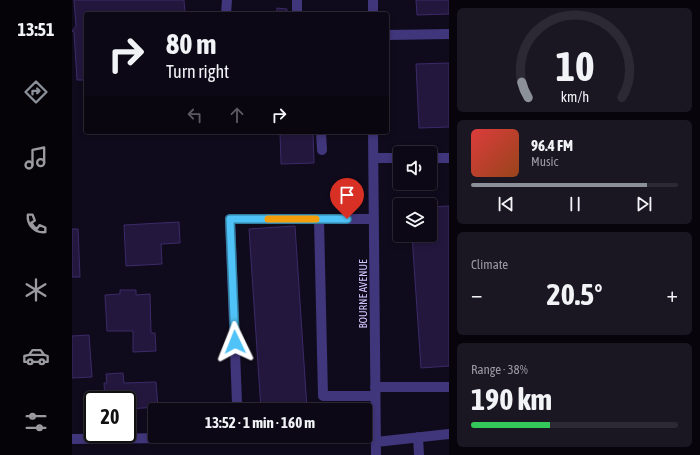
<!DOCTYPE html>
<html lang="en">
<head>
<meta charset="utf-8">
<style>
  body { margin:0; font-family:"Asap Condensed",sans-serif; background:#1a1622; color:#f1f3f6; height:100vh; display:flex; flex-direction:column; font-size:15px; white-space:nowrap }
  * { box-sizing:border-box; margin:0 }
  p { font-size:13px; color:#9a9aa0 }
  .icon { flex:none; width:22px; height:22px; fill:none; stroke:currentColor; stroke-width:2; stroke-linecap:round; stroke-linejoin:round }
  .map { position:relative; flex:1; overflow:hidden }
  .panel { display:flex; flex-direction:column; gap:8px; padding:8px; background:#07040c; width:251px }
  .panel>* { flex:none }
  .hud { position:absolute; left:12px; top:12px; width:305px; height:122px; border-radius:4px; box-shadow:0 2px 6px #0003,0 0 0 1px #2c2934; background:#0c0815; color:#f1f3f6; overflow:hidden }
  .tools { position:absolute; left:321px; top:146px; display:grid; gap:8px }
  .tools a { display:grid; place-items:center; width:44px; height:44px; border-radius:4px; background:#0c0815; box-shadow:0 2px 6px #0003,0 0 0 1px #2c2934; font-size:20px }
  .speed { position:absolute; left:12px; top:391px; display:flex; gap:8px; font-size:20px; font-weight:700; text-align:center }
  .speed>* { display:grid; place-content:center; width:52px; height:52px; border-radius:50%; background:#0c0815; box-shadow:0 2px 6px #0003,0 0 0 1px #2c2934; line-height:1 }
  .speed .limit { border:2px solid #111; border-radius:6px; background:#fff; color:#111 }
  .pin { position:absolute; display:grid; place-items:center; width:34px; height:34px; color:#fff; margin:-41px -17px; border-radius:50% 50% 50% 0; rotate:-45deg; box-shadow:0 0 4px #0007 }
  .pin .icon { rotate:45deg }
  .me { position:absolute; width:44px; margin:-22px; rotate:358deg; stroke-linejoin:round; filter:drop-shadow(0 0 3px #0008) }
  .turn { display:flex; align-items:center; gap:14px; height:84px; padding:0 16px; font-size:18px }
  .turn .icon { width:52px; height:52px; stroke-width:2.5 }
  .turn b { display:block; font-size:28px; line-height:34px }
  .lanes { display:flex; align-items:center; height:38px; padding:0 16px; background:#0003; justify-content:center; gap:20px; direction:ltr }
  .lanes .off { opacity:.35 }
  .big { font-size:30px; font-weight:700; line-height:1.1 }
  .panel .card { flex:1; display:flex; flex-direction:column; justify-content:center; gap:6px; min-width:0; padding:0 14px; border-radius:6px; background:#1a1622 }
  .panel .dial { align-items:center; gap:0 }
  .dial svg { height:104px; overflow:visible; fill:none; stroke:#2c2934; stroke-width:7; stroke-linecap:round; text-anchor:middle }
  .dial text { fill:#f1f3f6; stroke:none }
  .song { display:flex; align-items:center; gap:12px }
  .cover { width:48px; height:48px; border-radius:6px; background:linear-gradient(135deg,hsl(0 70% 55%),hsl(20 70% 35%)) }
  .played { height:4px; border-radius:2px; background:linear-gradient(90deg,#8c9099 85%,#2c2934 85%) }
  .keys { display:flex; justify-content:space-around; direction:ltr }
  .heat { display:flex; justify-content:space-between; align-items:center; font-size:22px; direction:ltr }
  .charge { height:6px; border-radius:3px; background:linear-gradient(90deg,#34c759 38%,#2c2934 0) }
  .trip { position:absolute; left:76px; top:403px; width:224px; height:40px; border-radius:4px; background:#0c0815; box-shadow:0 2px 6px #0003,0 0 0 1px #2c2934; font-weight:700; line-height:40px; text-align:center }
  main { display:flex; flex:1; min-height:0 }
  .tab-bar { display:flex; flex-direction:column; width:72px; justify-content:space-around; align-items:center; background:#050308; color:#9a9aa0 }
  .tab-bar .icon { width:28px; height:28px }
  .tab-bar .selected { color:#8c9099 }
  .tab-bar b { font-size:18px; color:#f1f3f6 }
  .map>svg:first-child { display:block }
  .building { fill:#23173d; stroke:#3c2a69 }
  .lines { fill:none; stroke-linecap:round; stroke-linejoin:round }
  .minor { stroke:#40367b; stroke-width:10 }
  .route-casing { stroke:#337fa1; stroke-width:10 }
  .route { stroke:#4fc3f7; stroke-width:7 }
  .slow { stroke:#f59e0b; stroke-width:7 }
  .labels { text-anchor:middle; stroke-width:3; stroke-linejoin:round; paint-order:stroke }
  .street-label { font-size:11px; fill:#d3c7ff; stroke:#100b1c }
</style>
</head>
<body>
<main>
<nav class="tab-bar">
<b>13:51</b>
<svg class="icon selected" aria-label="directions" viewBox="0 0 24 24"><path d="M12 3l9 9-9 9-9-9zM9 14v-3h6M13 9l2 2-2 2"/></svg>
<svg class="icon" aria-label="music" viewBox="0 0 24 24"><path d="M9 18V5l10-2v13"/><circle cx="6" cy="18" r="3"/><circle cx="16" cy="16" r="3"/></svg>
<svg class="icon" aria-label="phone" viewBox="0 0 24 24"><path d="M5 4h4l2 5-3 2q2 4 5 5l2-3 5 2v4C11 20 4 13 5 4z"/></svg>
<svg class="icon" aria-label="climate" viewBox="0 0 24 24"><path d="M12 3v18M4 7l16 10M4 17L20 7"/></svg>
<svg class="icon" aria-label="car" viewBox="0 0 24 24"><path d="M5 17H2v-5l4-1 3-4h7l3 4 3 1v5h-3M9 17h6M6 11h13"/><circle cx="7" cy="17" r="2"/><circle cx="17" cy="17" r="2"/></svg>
<svg class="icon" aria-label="filters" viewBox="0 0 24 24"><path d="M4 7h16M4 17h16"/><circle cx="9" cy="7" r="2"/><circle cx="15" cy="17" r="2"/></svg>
</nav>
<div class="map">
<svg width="377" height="455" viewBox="0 0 377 455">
  <rect width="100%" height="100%" fill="#100b1c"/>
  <path class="building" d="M 2,0 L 112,0 L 113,14 L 14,14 L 14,80 L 5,80 L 2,32 L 0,31 L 4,26 Z
    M 344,0 L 377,0 L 377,14 L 345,15 Z
    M 205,8 L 215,9 L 215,14 L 205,14 Z
    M 377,63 L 377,127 L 347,128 L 344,64 Z
    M 208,132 L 241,132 L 242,163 L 209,164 Z
    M 377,206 L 377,366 L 349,368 L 340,235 L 358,235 L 358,207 Z
    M 107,222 L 108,243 L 89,244 L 90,264 L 54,266 L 52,225 Z
    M 223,226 L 235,409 L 189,410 L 177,229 Z
    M 0,229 L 6,229 L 8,277 L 0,277 Z
    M 48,290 L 64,290 L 64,295 L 78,294 L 79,333 L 83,333 L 84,351 L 61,352 L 61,331 L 35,331 L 33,295 L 48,294 Z
    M 17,335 L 20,377 L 0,378 L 0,336 Z
    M 51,373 L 52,383 L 84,382 L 86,407 L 55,409 L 55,400 L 33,399 L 32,383 L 35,383 L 34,374 Z"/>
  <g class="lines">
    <path class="minor" d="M 225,11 L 225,0
      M 154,14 L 155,0
      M 301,14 L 301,0
      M 315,35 L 377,34
      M 249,132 L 250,150
      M 301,132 L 304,455
      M 302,158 L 328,158
      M 358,158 L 377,158
      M 247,219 L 251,396 L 303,396
      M 303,387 L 377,387
      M 165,403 L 158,219 L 302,219
      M 346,437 L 347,455
      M 0,439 L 304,436
      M 304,442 L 377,434"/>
  </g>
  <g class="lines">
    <defs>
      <path id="route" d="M 163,342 L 158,219 L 275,219"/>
    </defs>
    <use href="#route" class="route-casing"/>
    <use href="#route" class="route"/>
    <path class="slow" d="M 196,219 L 244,219"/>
  </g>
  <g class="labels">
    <g class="street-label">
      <text transform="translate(291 294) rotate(-90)" y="4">BOURNE AVENUE</text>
    </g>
  </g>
</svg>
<div class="tools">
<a><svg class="icon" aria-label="sound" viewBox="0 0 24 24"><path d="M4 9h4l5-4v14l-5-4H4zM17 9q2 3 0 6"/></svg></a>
<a><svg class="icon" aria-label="layers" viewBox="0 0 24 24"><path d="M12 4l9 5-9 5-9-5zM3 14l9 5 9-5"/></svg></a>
</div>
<div class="speed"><div class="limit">20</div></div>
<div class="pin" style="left:275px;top:219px;background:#d93025"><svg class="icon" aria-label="arrive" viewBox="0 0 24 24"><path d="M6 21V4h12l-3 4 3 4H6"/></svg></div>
<svg class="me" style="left:163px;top:342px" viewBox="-20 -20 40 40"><path d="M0-17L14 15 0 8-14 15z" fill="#4fc3f7" stroke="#fff" stroke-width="4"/></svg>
<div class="trip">13:52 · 1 min · 160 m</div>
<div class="hud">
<div class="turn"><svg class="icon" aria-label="right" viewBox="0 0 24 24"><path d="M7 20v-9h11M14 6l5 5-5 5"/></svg><div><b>80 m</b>Turn right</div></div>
<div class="lanes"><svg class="icon off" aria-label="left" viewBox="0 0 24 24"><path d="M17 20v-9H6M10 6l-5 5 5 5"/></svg><svg class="icon off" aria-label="ahead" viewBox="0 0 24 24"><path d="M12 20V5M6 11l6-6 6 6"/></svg><svg class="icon" aria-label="right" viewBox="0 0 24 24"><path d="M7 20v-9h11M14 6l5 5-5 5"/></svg></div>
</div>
</div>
<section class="panel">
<div class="card dial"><svg viewBox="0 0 100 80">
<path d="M14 69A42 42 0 1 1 86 69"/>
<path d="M14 69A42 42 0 0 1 9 57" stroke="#8c9099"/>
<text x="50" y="56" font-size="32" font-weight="700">10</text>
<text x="50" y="72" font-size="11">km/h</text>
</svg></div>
<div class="card">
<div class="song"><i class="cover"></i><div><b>96.4 FM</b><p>Music</p></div></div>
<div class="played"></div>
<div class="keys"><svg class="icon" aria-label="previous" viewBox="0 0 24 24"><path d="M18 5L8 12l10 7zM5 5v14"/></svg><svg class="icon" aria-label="pause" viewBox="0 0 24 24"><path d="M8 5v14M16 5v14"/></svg><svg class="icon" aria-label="next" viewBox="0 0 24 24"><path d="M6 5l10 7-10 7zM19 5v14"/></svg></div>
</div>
<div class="card"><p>Climate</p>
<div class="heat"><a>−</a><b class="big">20.5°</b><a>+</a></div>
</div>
<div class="card"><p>Range · 38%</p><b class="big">190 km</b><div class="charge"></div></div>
</section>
</main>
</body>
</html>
